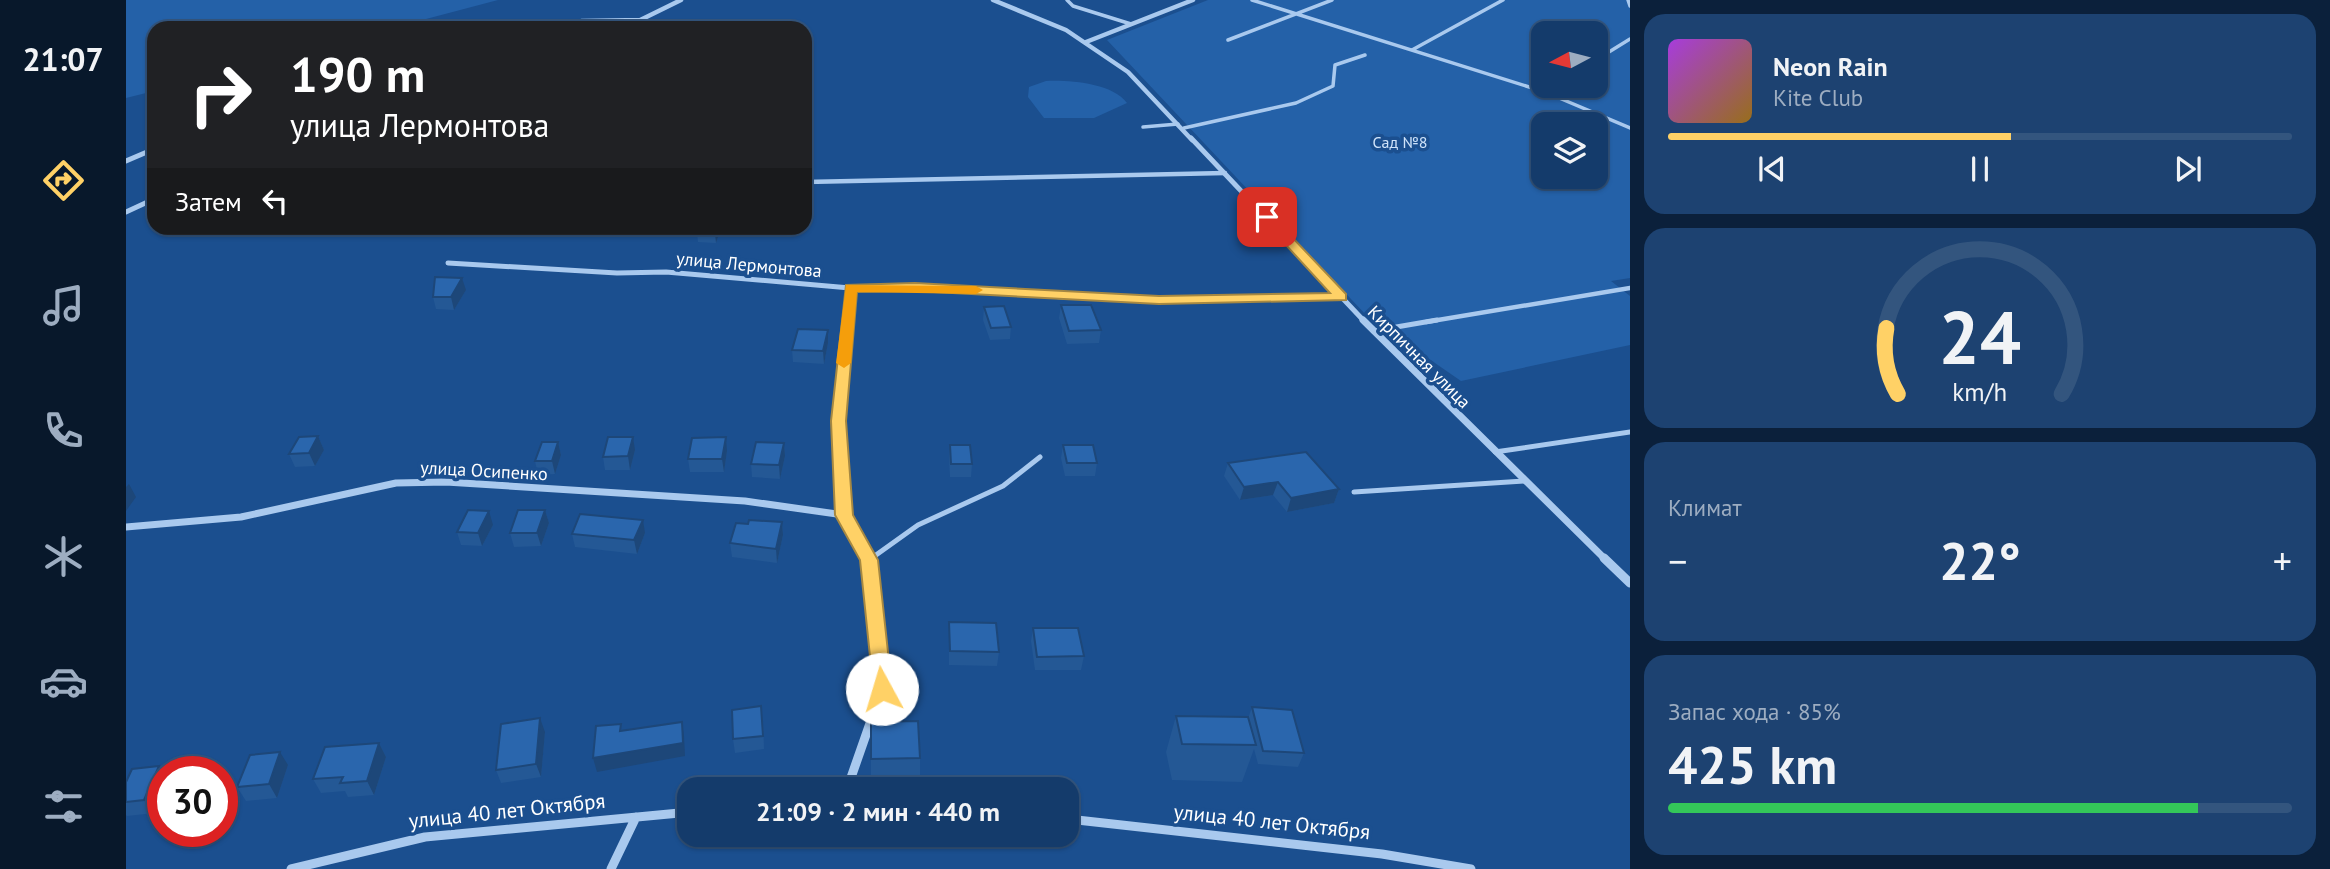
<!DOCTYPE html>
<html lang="ru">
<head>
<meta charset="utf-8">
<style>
  body { margin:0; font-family:"PT Sans",sans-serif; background:#1d4271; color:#f1f3f6; height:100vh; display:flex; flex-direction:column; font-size:26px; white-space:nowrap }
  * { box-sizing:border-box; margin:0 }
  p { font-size:23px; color:#9dadc1 }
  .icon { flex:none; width:38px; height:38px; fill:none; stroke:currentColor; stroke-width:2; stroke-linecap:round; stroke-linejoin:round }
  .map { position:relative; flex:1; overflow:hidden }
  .drawer { display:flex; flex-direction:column; gap:14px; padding:14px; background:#0b203b; width:700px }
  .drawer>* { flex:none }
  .banner { position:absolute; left:21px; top:21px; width:665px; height:214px; border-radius:21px; box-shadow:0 2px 5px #0004,0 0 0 2px #33557e; background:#202124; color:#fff; overflow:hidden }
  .needle { width:46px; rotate:263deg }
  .tools { position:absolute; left:1405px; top:21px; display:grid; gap:14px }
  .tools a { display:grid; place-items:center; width:77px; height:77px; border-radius:14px; background:#143b6b; box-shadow:0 2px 5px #0004,0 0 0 2px #33557e; font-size:35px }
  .speed { position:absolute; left:21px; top:756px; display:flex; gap:14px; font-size:35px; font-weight:700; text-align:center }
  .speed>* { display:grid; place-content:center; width:91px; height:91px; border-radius:50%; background:#143b6b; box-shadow:0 2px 5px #0004,0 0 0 2px #33557e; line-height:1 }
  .speed .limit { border:10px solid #d22; background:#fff; color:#111 }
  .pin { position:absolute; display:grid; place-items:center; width:60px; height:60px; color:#fff; margin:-30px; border-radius:14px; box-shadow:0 4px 10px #0006 }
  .me { position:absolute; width:77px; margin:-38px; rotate:354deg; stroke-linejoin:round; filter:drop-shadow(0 0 5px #0008) }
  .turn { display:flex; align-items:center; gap:24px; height:147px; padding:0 28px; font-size:32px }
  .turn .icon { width:91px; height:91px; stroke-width:2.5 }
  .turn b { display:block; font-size:49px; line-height:60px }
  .then { display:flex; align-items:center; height:66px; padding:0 28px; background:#0003; gap:14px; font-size:26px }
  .big { font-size:52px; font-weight:700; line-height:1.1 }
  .drawer .card { flex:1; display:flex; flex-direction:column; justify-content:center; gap:10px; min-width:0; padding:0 24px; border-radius:21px; background:#1d4271 }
  .drawer .dial { align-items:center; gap:0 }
  .dial svg { height:182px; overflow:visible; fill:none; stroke:#33557e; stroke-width:7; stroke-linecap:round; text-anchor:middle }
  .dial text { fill:#f1f3f6; stroke:none }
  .song { display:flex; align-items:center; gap:21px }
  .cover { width:84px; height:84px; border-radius:10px; background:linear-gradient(135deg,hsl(280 70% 55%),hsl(40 70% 35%)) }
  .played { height:7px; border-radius:4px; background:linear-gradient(90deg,#ffd166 55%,#33557e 55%) }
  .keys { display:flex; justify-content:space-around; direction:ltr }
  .heat { display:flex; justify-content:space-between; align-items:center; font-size:38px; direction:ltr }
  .charge { height:10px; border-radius:5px; background:linear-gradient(90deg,#34c759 85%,#33557e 0) }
  .trip { position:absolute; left:551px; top:777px; width:402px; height:70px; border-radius:21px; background:#143b6b; box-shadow:0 2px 5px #0004,0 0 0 2px #33557e; font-weight:700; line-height:70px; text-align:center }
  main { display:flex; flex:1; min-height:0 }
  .menu { display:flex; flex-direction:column; width:126px; justify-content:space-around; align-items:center; background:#08182b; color:#9dadc1 }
  .menu .icon { width:49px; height:49px }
  .menu .on { color:#ffd166 }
  .menu b { font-size:32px; color:#f1f3f6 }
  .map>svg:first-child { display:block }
  .green { fill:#2461a8; fill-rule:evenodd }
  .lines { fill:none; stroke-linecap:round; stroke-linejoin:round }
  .service-far3 { stroke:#a9c9ee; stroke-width:3.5 }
  .service-far2 { stroke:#a9c9ee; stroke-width:4.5 }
  .service-far1 { stroke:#a9c9ee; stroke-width:5 }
  .service { stroke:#a9c9ee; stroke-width:7 }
  .minor-far3 { stroke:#a9c9ee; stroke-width:4.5 }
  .minor-far2 { stroke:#a9c9ee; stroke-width:5 }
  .minor-far1 { stroke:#a9c9ee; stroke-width:7 }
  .minor { stroke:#a9c9ee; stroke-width:9 }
  .wall { fill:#245895 }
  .shaded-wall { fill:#1d4779 }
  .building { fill:#2a66ad; stroke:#1d4779; stroke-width:2 }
  .route { fill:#ffd166; stroke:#a68842; stroke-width:2 }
  .slow { fill:#f59e0b }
  .labels { text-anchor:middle; stroke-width:7; stroke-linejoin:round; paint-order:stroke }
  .far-park-label { font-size:16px; fill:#cfe3fa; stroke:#1b4f8f }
  .street-label { font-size:18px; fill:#fff; stroke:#1b4f8f }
  .near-street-label { font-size:21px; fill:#fff; stroke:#1b4f8f }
</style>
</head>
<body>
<main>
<nav class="menu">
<b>21:07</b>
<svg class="icon on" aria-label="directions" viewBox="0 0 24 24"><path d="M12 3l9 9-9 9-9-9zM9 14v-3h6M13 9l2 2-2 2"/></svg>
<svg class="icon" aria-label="music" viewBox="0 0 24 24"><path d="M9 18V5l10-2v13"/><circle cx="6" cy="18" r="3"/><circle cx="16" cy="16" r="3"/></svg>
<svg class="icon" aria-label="phone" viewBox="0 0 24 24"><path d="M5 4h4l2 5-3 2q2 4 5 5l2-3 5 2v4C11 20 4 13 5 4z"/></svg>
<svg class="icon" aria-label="climate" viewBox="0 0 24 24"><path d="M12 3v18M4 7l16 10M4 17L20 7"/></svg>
<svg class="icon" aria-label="car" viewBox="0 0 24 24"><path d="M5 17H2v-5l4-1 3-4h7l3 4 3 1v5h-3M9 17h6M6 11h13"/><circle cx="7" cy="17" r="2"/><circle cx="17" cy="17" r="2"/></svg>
<svg class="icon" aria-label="filters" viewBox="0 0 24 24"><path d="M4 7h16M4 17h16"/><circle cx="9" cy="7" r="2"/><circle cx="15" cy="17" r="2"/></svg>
</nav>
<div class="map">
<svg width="1504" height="869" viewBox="0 0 1504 869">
  <rect width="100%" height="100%" fill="#1b4f8f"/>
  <path class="green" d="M 0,0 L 372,0 L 266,28 L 28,28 L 28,91 L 0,98 Z
    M 1082,0 L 1504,0 L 1504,278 L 1485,281 L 1504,296 L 1504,345 L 1335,381 L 1241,316 L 981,40 ZM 1418,33 L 1470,33 L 1470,86 L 1418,86 ZM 1418,124 L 1470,124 L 1470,177 L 1418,177 Z
    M 920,81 C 944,80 986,83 1001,103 L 968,118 L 918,118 L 902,97 L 903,87 Z"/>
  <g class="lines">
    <path class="service-far3" d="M 941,0 L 947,6 L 1005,24
      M 1126,0 L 1419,92 L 1504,128
      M 1502,0 L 1504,6
      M 1102,40 L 1206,0
      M 1286,50 L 1377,0
      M 1470,60 L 1504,39
      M 1419,92 L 1429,86
      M 1017,127 L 1052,124
      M 1058,128 L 1170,103 L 1207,86 L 1209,65 L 1239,55"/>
    <path class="service-far2" d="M 679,182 L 1099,173
      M 1300,322 L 1504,288"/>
    <path class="service-far1" d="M 1247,331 L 1311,320
      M 1369,452 L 1504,432
      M 1228,492 L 1398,481
      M 743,560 L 792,525 L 877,486 L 914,457"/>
    <path class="service" d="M 743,560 L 746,558"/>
    <path class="minor-far3" d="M 867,0 L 940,30 L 1002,72 L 1066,140
      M 427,28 L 456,21 L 515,20
      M 498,28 L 555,0
      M 960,42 L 1067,0"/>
    <path class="minor-far2" d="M 1065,138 L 1239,322
      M 0,161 L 28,149
      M 0,212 L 28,199
      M 322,263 L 491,273 L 540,272 L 724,288 L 789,287 L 938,297 L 1033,300 L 1215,297
      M 721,322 L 724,288"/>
    <path class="minor-far1" d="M 721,320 L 712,421 L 718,515 L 743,560
      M 1237,320 L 1480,560
      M 0,527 L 115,517 L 270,483 L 320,482 L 619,501 L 718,515"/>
    <path class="minor" d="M 1478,558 L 1504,583
      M 721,789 L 756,689 L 742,558
      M 942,819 L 1256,854 L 1345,869
      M 165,869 L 299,837 L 564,812
      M 485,869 L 510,817"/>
  </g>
  <path class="wall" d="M 573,228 L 595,228 L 590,243 L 572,242 L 571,234 Z
    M 340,290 L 328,310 L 310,309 L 307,297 Z
    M 935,305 L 975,330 L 973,343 L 941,344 L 933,318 Z
    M 858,307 L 885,327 L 884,339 L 864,340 L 857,320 Z
    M 702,330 L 702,343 L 698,364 L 667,362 L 666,350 Z
    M 192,436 L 198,450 L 189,466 L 169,467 L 163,454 Z
    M 432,442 L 435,455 L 429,474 L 412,475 L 409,461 Z
    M 658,443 L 659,456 L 654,479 L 626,477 L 625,464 Z
    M 824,445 L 846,464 L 845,477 L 824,477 L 823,458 Z
    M 937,445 L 971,463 L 969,476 L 939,476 L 935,458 Z
    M 509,450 L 504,470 L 479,470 L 477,457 Z
    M 601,451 L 598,472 L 564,472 L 562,459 Z
    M 1102,463 L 1213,489 L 1208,503 L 1161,512 L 1147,495 L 1114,500 L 1098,476 Z
    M 419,510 L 423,523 L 415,546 L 388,547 L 384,533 Z
    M 656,522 L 657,535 L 651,563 L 606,557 L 604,543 L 622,524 Z
    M 367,525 L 356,546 L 335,545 L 331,532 Z
    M 519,533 L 511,554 L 449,547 L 446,534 Z
    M 823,622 L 873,652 L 871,666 L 823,665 Z
    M 907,628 L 958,656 L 955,670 L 909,670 L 905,641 Z
    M 1126,707 L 1178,753 L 1172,767 L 1132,764 L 1128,749 L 1116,782 L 1046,780 L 1040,752 L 1050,716 L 1122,719 Z
    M 637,720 L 638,749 L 609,753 L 607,739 Z
    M 745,722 L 794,758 L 794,778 L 745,779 Z
    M 419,732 L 415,777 L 375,783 L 370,770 Z
    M 253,743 L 260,757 L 248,795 L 222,797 L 219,791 L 195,793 L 187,779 Z
    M 162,765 L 151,798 L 120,801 L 111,787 Z
    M 37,772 L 37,793 L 28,813 L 1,816 L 0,815 L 0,782 Z"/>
  <path class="shaded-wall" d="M 591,228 L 595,228 L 590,243 L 589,234 Z
    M 336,278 L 340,290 L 328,310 L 325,297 Z
    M 702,330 L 702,343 L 698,364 L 697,351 Z
    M 192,436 L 198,450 L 189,466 L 183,453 Z
    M 507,437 L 509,450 L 504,470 L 502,456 Z
    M 600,437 L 601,451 L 598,472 L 596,459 Z
    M 432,442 L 435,455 L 429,474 L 426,461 Z
    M 658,443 L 659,456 L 654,479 L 653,465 Z
    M 1152,482 L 1147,495 L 1114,500 L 1118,487 Z
    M 3,484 L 10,497 L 0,511 L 0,487 Z
    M 1213,489 L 1208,503 L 1161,512 L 1165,498 Z
    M 419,510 L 423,523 L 415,546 L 411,533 Z
    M 363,511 L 367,525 L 356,546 L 352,533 Z
    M 517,520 L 519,533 L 511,554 L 508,540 Z
    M 656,522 L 657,535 L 651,563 L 650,549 Z
    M 414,718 L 419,732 L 415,777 L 410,764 Z
    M 556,722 L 558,736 L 559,756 L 471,772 L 467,758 Z
    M 253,743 L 260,757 L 248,795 L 241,781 Z
    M 154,752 L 162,765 L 151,798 L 143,784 Z
    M 33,766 L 37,772 L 37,793 L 28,813 L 18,800 Z"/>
  <path class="building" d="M 573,228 L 591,228 L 589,234 L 571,234 Z
    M 309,277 L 336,278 L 325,297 L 307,297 Z
    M 935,305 L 965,305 L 975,330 L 943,331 Z
    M 878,306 L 885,327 L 865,328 L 858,307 Z
    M 672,329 L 702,330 L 697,351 L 666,350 Z
    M 192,436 L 183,453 L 163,454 L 173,437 Z
    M 482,437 L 507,437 L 502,456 L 477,457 Z
    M 600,437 L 596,459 L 562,459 L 566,438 Z
    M 416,442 L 432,442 L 426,461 L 409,461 Z
    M 630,442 L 658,443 L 653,465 L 625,464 Z
    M 824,445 L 844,445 L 846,464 L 825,464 Z
    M 937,445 L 967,445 L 971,463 L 941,463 Z
    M 1180,452 L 1213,489 L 1165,498 L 1152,482 L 1118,487 L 1102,463 Z
    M 342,510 L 363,511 L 352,533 L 331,532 Z
    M 392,510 L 419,510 L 411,533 L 384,533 Z
    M 454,514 L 517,520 L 508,540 L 446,534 Z
    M 623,520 L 656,522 L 650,549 L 604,543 L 610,523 L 622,524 Z
    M 823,622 L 870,623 L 873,652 L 824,651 Z
    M 907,628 L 952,628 L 958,656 L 911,657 Z
    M 635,706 L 637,736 L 607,739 L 606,710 Z
    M 1126,707 L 1166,710 L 1178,753 L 1137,751 Z
    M 1050,716 L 1122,717 L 1130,745 L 1056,744 Z
    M 414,718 L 410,764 L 370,770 L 375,724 Z
    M 792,721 L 794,758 L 745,759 L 745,722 Z
    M 556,722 L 557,743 L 467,758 L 470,726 L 495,724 L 494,731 Z
    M 253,743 L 241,781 L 214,783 L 217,777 L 187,779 L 199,747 Z
    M 154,752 L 143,784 L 111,787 L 124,755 Z
    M 33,766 L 18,800 L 0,802 L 0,782 L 6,769 Z"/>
  <path class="route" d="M 1137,215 L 1145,215 L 1220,294 L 1220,300 L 1033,304 L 789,291 L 731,292 L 720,421 L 727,515 L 752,560 L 766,689 L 763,695 L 748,695 L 734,560 L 709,515 L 705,421 L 720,285 L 789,283 L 1033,296 L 1204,293 L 1137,220 Z"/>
  <path class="slow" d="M 720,285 L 850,286 L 857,290 L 850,294 L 731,292 L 725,363 L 718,368 L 710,363 Z"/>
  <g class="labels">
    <g class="far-park-label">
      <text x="1274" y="148">Сад №8</text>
    </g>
    <g class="street-label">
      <text transform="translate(623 265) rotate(5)" y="6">улица Лермонтова</text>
      <text transform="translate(1293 357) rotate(45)" y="6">Кирпичная улица</text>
      <text transform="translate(358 471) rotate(3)" y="6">улица Осипенко</text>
    </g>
    <g class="near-street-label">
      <text transform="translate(381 811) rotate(-6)" y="7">улица 40 лет Октября</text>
      <text transform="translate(1146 822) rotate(6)" y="7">улица 40 лет Октября</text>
    </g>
  </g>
</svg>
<div class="tools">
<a><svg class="needle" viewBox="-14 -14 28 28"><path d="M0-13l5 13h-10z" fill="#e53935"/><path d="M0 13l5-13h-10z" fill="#9dadc1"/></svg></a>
<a><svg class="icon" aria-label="layers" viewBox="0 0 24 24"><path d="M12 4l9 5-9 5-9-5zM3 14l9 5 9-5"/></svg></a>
</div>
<div class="speed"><div class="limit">30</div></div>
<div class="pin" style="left:1141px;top:217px;background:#d93025"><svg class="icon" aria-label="arrive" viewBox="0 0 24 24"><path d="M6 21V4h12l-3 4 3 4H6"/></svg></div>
<svg class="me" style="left:756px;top:689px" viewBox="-20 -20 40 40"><circle r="19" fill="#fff"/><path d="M0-13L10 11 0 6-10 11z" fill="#ffd166"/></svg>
<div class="trip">21:09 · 2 мин · 440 m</div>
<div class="banner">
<div class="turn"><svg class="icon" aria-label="right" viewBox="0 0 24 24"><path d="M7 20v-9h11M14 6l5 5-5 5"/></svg><div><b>190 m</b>улица Лермонтова</div></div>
<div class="then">Затем<svg class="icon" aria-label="left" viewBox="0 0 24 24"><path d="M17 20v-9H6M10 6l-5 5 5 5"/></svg></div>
</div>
</div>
<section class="drawer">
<div class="card">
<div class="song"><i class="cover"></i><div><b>Neon Rain</b><p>Kite Club</p></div></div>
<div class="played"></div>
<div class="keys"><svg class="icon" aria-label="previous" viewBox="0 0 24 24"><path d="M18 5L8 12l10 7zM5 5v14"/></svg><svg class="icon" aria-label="pause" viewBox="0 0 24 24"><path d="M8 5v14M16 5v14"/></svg><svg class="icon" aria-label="next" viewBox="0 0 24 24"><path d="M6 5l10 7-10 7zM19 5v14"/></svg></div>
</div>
<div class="card dial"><svg viewBox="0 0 100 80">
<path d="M14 69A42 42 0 1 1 86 69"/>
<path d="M14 69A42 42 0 0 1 9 40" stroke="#ffd166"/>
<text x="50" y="56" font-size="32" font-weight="700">24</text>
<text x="50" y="72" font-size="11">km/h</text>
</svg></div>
<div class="card"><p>Климат</p>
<div class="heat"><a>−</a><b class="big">22°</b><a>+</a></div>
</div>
<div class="card"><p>Запас хода · 85%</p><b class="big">425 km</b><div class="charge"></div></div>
</section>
</main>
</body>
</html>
